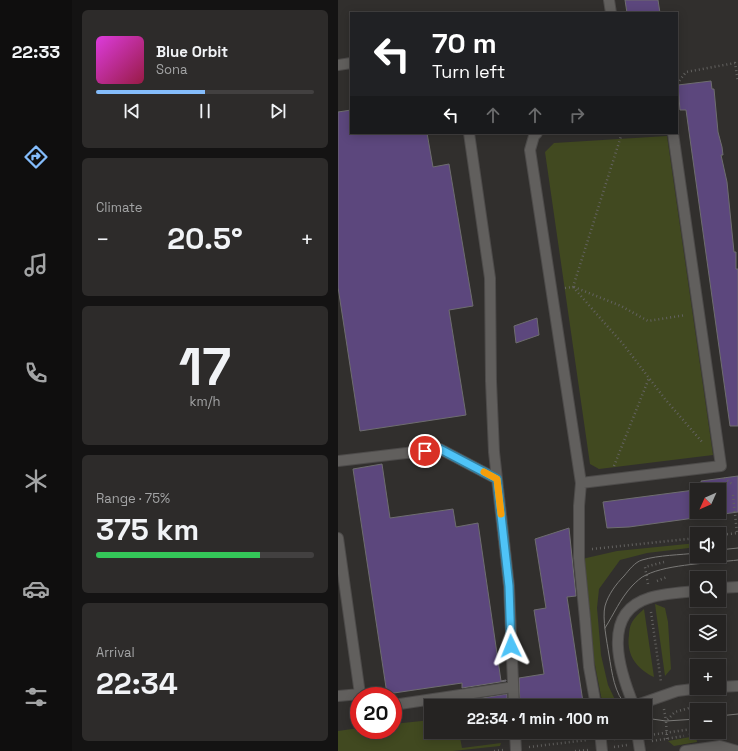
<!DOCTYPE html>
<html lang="en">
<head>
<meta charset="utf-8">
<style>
  body { margin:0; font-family:"Space Grotesk",sans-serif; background:#2d2b2a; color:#f1f3f6; height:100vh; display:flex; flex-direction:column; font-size:15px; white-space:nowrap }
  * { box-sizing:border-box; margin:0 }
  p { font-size:13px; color:#a3a4a5 }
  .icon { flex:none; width:22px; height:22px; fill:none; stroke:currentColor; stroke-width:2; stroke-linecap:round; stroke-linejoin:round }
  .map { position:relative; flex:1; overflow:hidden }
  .details { display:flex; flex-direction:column; gap:10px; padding:10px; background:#141313; width:266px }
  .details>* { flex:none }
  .hud { position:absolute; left:12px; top:12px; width:328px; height:122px; border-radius:0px; box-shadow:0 2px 10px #0003,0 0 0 1px #424040; background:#202124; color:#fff; overflow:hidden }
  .needle { width:26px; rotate:225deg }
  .fabs { position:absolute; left:352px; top:483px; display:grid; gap:8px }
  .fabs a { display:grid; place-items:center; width:36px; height:36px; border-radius:0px; background:#252322; box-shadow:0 2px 10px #0003,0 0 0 1px #424040; font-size:20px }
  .speed { position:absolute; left:12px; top:687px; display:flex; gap:8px; font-size:20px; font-weight:700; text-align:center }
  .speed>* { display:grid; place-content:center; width:52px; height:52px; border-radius:50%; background:#252322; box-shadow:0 2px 10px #0003,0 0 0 1px #424040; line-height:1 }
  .speed .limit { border:6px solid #d22; background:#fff; color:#111 }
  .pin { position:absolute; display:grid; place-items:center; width:34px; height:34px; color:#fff; margin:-17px; border:2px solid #fff; border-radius:50%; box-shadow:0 1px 4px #0007 }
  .me { position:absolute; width:44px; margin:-22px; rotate:358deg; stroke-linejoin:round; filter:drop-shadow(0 0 3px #0008) }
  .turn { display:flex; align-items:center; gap:14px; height:84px; padding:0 16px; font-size:18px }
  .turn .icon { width:52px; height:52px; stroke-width:2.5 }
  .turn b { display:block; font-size:28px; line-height:34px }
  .lanes { display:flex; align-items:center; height:38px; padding:0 16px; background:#0003; justify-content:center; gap:20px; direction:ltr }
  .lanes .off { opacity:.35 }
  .big { font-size:30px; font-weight:600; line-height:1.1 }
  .details .widget { flex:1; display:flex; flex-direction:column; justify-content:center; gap:6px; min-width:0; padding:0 14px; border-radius:6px; background:#2d2b2a }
  .details .dial { align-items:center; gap:0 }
  .dial b { font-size:52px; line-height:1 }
  .song { display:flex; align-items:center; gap:12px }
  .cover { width:48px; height:48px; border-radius:6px; background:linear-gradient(135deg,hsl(300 70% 55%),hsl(340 70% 35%)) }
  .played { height:4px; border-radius:2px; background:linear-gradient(90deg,#84bcfb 50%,#424040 50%) }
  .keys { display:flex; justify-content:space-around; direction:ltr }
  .heat { display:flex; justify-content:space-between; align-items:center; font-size:22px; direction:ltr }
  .charge { height:6px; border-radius:3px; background:linear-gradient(90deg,#34c759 75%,#424040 0) }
  .trip { position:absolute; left:86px; top:699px; width:228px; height:40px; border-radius:0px; background:#252322; box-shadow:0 2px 10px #0003,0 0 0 1px #424040; font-weight:600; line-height:40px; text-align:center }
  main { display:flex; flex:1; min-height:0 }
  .dock { display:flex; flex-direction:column; width:72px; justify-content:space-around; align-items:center; background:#0f0e0e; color:#a3a4a5 }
  .dock .icon { width:28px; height:28px }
  .dock .current { color:#84bcfb }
  .dock b { font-size:18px; color:#f1f3f6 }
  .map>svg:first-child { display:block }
  .green { fill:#414920 }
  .building { fill:#5c477d; stroke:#6e6d6f; fill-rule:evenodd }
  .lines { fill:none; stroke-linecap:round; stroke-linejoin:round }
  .minor-casing { stroke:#4d4b4a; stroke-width:12 }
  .path { stroke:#636260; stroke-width:2.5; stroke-dasharray:1 3; stroke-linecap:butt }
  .minor { stroke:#615f5d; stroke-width:10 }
  .tram { stroke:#7a7977; stroke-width:1 }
  .route-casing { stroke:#337fa1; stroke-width:10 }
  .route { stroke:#4fc3f7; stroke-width:7 }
  .slow { stroke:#f59e0b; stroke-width:7 }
</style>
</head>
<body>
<main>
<nav class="dock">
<b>22:33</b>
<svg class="icon current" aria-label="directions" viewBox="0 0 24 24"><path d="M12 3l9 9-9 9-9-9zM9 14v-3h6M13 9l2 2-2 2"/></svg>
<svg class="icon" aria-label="music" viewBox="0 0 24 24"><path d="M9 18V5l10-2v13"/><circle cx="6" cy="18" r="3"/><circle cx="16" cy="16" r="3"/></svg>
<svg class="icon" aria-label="phone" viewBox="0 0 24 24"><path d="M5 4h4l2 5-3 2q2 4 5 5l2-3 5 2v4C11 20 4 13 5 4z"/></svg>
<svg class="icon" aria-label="climate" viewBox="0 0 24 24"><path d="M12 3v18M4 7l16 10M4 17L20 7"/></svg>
<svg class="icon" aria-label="car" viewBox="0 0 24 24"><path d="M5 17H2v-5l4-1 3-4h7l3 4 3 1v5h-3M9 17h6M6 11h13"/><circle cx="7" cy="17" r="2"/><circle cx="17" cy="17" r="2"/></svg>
<svg class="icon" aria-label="filters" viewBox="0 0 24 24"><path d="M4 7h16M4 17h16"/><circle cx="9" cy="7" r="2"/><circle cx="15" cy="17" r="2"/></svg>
</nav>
<section class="details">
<div class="widget">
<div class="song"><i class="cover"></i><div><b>Blue Orbit</b><p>Sona</p></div></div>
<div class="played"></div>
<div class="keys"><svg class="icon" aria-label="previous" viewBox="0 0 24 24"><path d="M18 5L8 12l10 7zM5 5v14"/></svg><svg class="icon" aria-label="pause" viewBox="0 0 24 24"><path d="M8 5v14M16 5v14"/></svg><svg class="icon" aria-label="next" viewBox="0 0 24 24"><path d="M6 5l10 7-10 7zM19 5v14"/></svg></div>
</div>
<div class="widget"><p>Climate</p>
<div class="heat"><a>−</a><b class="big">20.5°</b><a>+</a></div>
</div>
<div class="widget dial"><b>17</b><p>km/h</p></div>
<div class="widget"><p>Range · 75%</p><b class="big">375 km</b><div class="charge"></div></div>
<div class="widget"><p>Arrival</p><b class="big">22:34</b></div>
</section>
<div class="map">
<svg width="400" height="751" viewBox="0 0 400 751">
  <rect width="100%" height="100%" fill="#312f2d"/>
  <path class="green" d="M 329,136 L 375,455 L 261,469 L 252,464 L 207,152 L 216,143 Z
    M 359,543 L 359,547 L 309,553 L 282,560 L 261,589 L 259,608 L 263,655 L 270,685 L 280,706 L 265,706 L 255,655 L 244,559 L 279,551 Z
    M 317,604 L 327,608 L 330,622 L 333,669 L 327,676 Z
    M 306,609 L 316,677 C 299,669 288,655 291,635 C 291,629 293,622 297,618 C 299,615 303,612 306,609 Z
    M 93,720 L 93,732 L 121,732 L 124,748 L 163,743 L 162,746 L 115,751 L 0,751 L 0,731 L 21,728 L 21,730 L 55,730 L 55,724 Z
    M 358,736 L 359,742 L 336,746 L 330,741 Z"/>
  <path class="building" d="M 287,0 L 320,0 L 322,13 L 289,13 Z
    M 373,81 L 374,89 L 376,89 L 380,132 L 384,147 L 385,155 L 383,155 L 389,182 L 396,252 L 398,252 L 398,269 L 400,269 L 400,426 L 392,426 L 348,110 L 342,110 L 340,85 Z
    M 13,110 L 13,133 L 89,133 L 95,167 L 111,164 L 135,306 L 111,310 L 128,415 L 22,431 L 0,287 L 0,112 Z
    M 199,318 L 201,335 L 178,343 L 176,326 Z
    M 44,464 L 52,518 L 115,509 L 118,527 L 140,523 L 163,681 L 168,680 L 168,681 L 124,688 L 124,683 L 49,694 L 15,469 Z
    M 400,476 L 400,512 L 291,527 L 269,528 L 265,502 L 364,489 L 363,481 ZM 359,490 L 381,490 L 381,512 L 359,512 Z
    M 231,528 L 238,596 L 229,597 L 245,702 L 220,706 L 182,706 L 181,678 L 206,674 L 196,610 L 208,608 L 197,539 Z
    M 169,694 L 169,706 L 126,706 L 125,701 Z"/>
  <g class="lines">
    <defs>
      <path id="minor" d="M 271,0 L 273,13
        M 0,65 L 13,63
        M 131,133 L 152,278 L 153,381 L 156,452 L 171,586 L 176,706
        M 199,133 L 196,136 L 192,150 L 243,483 L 241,506 L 241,558 L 247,619 L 251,667 L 258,706
        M 0,461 L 102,449 L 159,479
        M 243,483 L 383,466 L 335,133
        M 0,538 L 22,694
        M 381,588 L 400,587
        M 381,687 L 400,686
        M 0,696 L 22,694 L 25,696
        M 55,705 L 175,687
        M 296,706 C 282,672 262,613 311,598 C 322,594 346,592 359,591
        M 296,706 L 339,691 L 363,688
        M 177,732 L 178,751
        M 262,732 L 264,751
        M 299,732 L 302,751
        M 347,751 L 382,746 L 399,751"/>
    </defs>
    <use href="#minor" class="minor-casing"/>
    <path class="path" d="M 339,84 L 348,72 L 397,63 L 400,82
      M 235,287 L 285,344 L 327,399 L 365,443
      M 236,287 L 283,306 L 310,321 L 348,315
      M 227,288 L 235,287 L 284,133
      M 276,466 L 311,378
      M 386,478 L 394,484
      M 395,495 L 399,533
      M 381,535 L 400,533
      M 254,549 L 359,538
      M 319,581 L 329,577
      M 310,584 L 307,567 L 326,562
      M 313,612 L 323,682
      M 326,709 L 328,721
      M 312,735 L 354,729 L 359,730
      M 351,735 L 360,732
      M 276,739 L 287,738
      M 329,739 L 328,721 L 337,712 L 351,708
      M 314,741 L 346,736
      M 191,747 L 249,740
      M 276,747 L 289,745
      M 156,751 L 166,750
      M 237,751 L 251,750"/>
    <use href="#minor" class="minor"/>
    <path class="tram" d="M 381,550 L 400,548
      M 267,628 C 276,614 282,599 294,586 C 298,582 303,577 308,575 C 330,564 375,563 400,560
      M 289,706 C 276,694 274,672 271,655 C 269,642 264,618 267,606 C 270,595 278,584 286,576 C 291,570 297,562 304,560 C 321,555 342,555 359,553
      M 381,716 L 400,714
      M 307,718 L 328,721 L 359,719"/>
  </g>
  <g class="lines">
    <defs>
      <path id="route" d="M 87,451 L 102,449 L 159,479 L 171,586 L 173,646"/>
    </defs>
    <use href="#route" class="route-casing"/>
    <use href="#route" class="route"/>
    <path class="slow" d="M 146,472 L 159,479 L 163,514"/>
  </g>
</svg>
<div class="fabs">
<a><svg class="needle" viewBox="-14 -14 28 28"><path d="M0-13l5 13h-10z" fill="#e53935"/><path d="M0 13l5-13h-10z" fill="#a3a4a5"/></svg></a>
<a><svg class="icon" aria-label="sound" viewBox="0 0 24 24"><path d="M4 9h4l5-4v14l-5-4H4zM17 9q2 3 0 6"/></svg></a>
<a><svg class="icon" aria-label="search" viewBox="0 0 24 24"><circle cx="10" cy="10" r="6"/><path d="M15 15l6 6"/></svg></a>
<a><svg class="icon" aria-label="layers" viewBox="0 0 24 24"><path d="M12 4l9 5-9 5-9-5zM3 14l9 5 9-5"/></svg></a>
<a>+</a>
<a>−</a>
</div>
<div class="speed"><div class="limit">20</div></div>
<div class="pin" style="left:87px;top:451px;background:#d93025"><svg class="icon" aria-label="arrive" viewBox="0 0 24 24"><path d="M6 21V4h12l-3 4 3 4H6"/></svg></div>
<svg class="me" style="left:173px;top:646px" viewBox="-20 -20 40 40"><path d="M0-17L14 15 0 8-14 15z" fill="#4fc3f7" stroke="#fff" stroke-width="4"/></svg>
<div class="trip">22:34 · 1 min · 100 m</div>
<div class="hud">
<div class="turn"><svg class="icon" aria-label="left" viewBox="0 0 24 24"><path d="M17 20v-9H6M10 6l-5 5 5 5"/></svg><div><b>70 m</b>Turn left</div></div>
<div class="lanes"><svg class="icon" aria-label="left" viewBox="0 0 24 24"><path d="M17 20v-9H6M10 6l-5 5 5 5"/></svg><svg class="icon off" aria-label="ahead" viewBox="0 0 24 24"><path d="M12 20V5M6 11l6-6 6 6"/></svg><svg class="icon off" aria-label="ahead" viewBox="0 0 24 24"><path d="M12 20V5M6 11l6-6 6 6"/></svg><svg class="icon off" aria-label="right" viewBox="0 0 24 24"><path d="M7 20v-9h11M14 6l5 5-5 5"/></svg></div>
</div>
</div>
</main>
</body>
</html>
